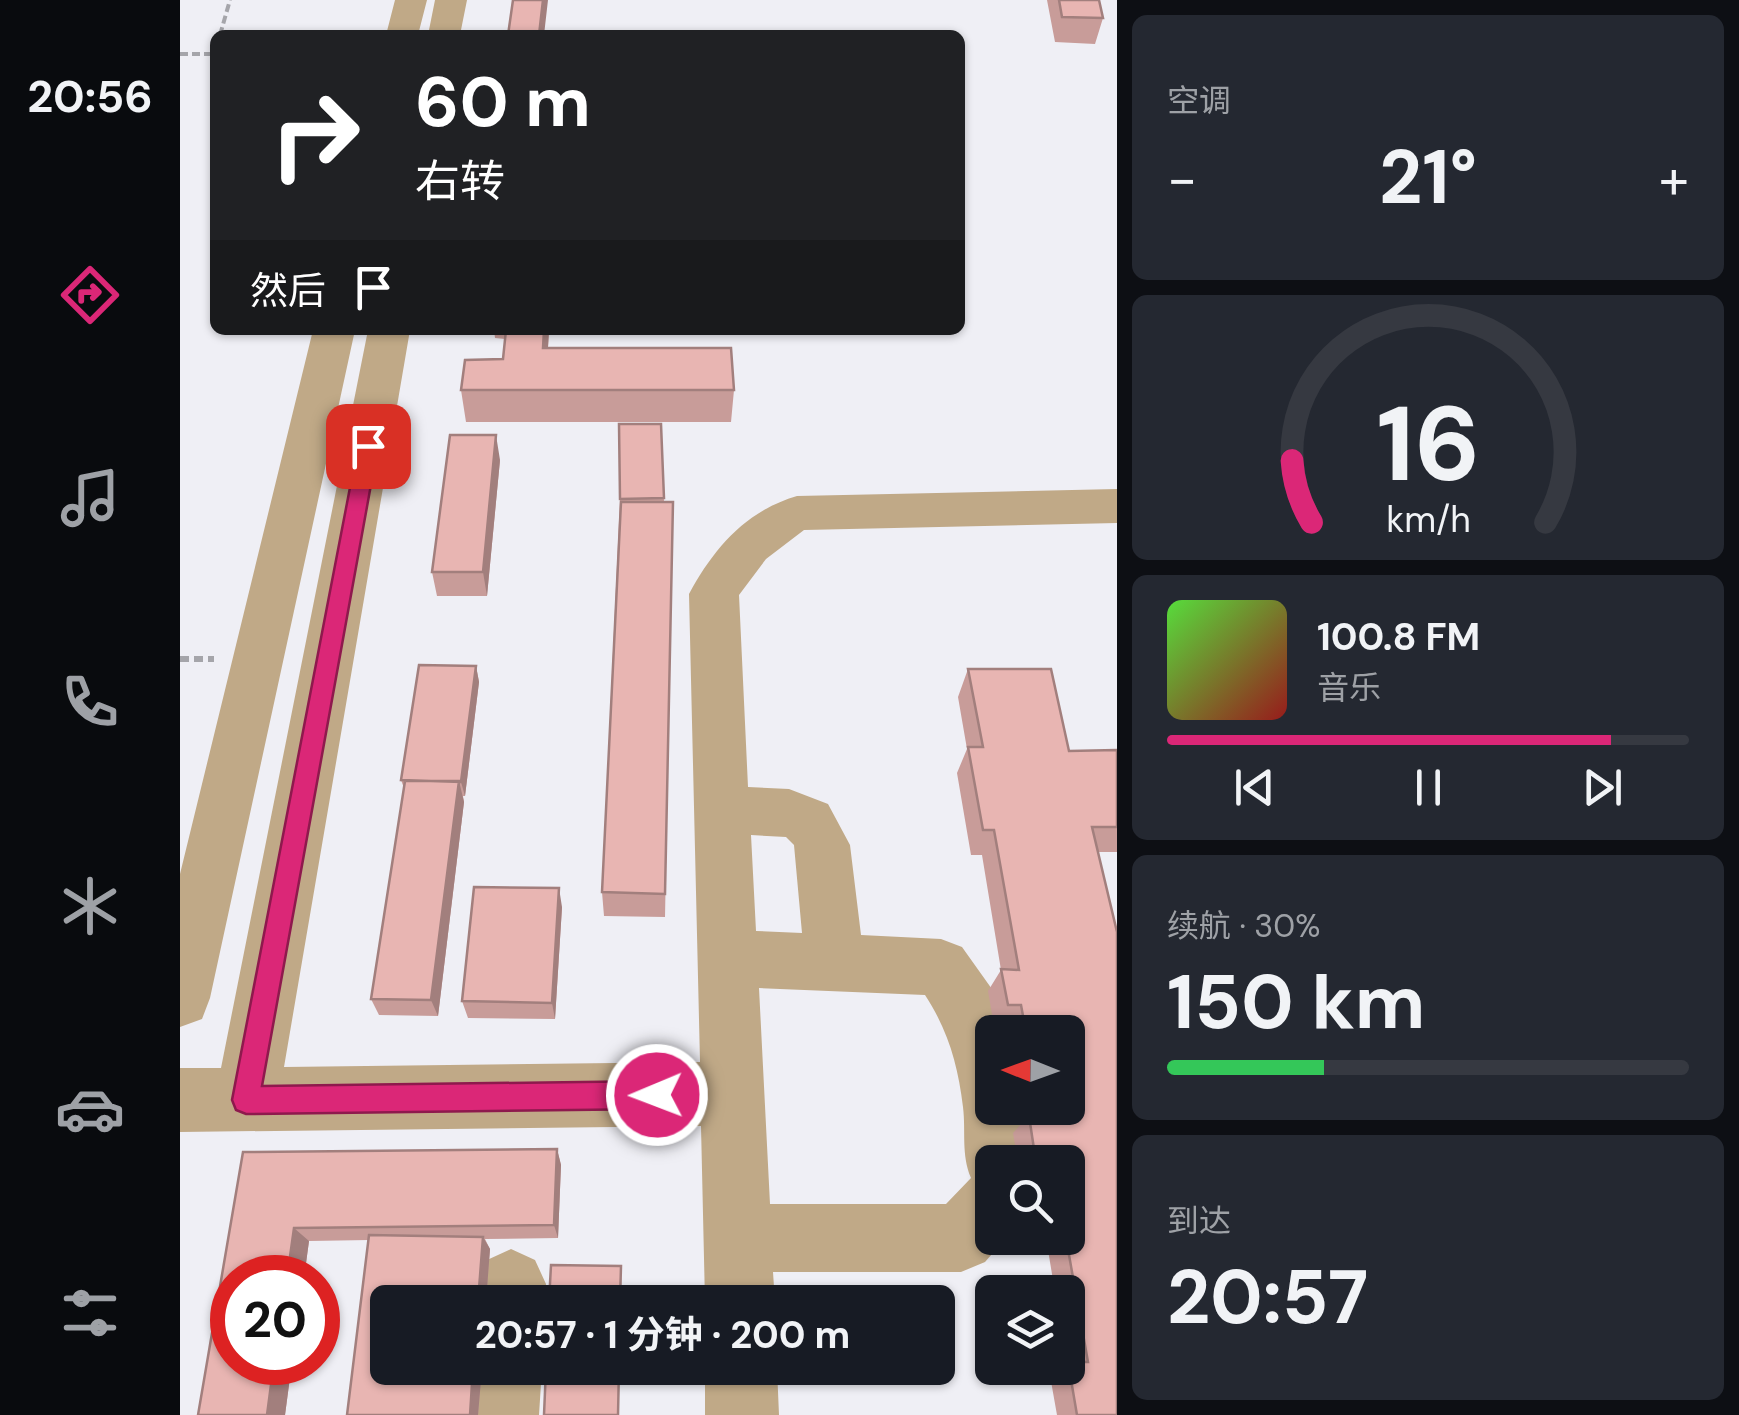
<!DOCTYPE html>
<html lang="zh">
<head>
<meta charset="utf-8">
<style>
  body { margin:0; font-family:"DM Sans","Noto Sans SC",sans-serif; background:#242831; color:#f1f3f6; height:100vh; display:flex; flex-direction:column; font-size:38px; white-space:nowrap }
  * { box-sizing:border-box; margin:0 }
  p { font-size:32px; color:#9ea1a6 }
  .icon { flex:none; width:55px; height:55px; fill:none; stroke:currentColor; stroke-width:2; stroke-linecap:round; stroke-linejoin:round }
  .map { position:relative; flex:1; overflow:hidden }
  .drawer { display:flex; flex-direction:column; gap:15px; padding:15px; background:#0d0f14; width:622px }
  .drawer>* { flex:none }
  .hud { position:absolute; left:30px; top:30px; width:755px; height:305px; border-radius:15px; box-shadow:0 2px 8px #0004; background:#202124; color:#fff; overflow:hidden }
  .needle { width:65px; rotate:271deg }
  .buttons { position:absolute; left:795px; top:1015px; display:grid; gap:20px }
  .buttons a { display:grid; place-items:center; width:110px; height:110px; border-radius:15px; background:#171b24; box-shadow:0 2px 8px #0004; font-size:50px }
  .speed { position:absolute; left:30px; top:1255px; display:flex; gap:20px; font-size:50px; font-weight:700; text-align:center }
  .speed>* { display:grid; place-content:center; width:130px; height:130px; border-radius:50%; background:#171b24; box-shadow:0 2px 8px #0004; line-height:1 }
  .speed .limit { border:15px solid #d22; background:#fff; color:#111 }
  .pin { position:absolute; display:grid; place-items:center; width:85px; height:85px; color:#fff; margin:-42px; border-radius:20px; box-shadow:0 5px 15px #0006 }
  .me { position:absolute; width:110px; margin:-55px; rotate:269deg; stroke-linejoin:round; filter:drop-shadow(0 0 8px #0008) }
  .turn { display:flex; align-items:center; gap:35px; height:210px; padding:0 40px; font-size:45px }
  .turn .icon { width:130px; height:130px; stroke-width:2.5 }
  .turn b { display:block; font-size:70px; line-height:85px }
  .then { display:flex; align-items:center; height:95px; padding:0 40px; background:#0003; gap:20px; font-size:38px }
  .big { font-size:75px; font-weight:700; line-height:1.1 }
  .drawer .widget { flex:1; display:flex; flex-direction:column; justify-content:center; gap:15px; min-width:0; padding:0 35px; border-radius:15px; background:#242831 }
  .drawer .dial { align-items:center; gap:0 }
  .dial svg { height:260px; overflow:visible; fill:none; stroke:#363941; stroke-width:7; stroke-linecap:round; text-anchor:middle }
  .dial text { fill:#f1f3f6; stroke:none }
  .song { display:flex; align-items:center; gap:30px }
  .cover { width:120px; height:120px; border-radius:15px; background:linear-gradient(135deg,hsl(110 70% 55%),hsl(0 70% 35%)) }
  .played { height:10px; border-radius:5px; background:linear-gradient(90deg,#db2777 85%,#363941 85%) }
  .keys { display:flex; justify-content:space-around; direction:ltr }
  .heat { display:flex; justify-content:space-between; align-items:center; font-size:55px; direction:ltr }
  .charge { height:15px; border-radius:8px; background:linear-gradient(90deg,#34c759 30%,#363941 0) }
  .trip { position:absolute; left:190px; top:1285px; width:585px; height:100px; border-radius:15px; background:#171b24; box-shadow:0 2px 8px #0004; font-weight:700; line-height:100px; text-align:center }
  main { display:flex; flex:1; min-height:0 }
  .tab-bar { display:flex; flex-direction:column; width:180px; justify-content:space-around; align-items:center; background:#090b0e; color:#9ea1a6 }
  .tab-bar .icon { width:70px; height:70px }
  .tab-bar .on { color:#db2777 }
  .tab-bar b { font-size:45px; color:#f1f3f6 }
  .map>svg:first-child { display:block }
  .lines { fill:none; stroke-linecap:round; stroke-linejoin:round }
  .path-far1 { stroke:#a5a5aa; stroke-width:4; stroke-dasharray:8 4; stroke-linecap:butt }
  .path { stroke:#a5a5aa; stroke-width:6; stroke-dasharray:9 5; stroke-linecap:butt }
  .minor { fill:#c0a987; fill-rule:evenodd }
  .wall { fill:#c89c99 }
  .shaded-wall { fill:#a27f7d }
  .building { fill:#e8b5b2; stroke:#a27f7d; stroke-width:2.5 }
  .route { fill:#db2777; stroke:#8e194d; stroke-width:2.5 }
</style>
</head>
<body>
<main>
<nav class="tab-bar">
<b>20:56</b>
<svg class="icon on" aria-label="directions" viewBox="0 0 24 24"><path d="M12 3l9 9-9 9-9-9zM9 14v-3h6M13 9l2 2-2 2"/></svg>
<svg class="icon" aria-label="music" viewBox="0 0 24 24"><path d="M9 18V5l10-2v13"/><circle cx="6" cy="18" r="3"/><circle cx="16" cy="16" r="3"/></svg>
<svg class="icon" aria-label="phone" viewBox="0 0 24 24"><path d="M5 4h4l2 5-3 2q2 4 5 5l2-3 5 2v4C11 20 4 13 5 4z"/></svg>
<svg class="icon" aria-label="climate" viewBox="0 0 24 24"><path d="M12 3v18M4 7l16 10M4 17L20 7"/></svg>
<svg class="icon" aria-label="car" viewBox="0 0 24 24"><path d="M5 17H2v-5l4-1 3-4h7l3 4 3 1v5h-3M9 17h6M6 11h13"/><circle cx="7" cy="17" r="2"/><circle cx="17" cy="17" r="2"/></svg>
<svg class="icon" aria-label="filters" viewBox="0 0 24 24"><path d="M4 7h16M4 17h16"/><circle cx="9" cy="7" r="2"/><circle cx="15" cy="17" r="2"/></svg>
</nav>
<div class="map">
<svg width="937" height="1415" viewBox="0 0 937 1415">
  <rect width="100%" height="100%" fill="#efeff5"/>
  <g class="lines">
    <path class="path-far1" d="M 40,35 L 50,0
      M 0,54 L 35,54"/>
    <path class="path" d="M 0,659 L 34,659"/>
    <path class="minor" d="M 215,0 L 247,0 L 238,35 L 206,35 Z
      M 255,0 L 287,0 L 280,35 L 248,35 Z
      M 133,330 L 175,330 L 30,998 L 22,1019 L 0,1027 L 0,874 Z
      M 188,330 L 230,330 L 104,1067 L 520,1062 L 509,594 C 534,548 566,511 617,496 L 937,489 L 937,523 L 624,530 L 586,559 L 559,595 L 568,787 L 609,789 L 648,804 L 670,845 L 681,935 L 761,939 L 782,947 L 819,999 L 830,1032 L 812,1032 L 812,1108 L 847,1108 L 850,1162 L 812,1162 L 812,1238 L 826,1238 L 805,1262 L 781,1272 L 593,1272 L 595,1302 L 525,1302 L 521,1126 L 0,1132 L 0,1068 L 41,1068 ZM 571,835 L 606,837 L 614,845 L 622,933 L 576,931 ZM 579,988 L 745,995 C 768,1030 778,1065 783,1107 C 786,1132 781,1154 791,1178 L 766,1204 L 590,1204 Z
      M 331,1249 L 355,1260 L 366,1284 L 365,1302 L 295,1302 L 296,1284 L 307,1260 Z
      M 290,1368 L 362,1368 L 359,1415 L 285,1415 Z
      M 525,1368 L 597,1368 L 599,1415 L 525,1415 Z"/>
  </g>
  <path class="wall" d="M 867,0 L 919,0 L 923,18 L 915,44 L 875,42 Z
    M 314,330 L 369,330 L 368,348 L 554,390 L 551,422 L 286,422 L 281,390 L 323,359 L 325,339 L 315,338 Z
    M 458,330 L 576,330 L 575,334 L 458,334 Z
    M 481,424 L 484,502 L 493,502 L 485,917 L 424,916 L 422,892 L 440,499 Z
    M 320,460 L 307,596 L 257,596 L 252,572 Z
    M 296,666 L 299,682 L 285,796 L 283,796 L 284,802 L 258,1016 L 199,1015 L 191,999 L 224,788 L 221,780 Z
    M 788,669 L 889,751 L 937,750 L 937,852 L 918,852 L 937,1415 L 877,1415 L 869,1370 L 875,1368 L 888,1368 L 888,1292 L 875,1292 L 866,1238 L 888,1238 L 888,1162 L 838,1162 L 833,1133 L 843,1122 L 840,1108 L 888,1108 L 888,1032 L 827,1032 L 826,1025 L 814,1026 L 808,991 L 821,970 L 802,855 L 791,855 L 777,773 L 787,749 L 778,697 Z
    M 382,907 L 375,1019 L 288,1018 L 282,1001 Z
    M 377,1149 L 381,1165 L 378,1238 L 305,1239 L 310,1249 L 306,1302 L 208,1302 L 302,1368 L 298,1415 L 167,1415 L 189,1240 L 129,1241 L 124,1278 L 52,1278 L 112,1362 L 105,1415 L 18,1415 L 63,1152 Z"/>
  <path class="shaded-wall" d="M 363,0 L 368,0 L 364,35 L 359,35 Z
    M 364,330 L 369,330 L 366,380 L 363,348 Z
    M 316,435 L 320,460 L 307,596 L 303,572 Z
    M 296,666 L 299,682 L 285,796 L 281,782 Z
    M 279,781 L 284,802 L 258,1016 L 251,1000 Z
    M 379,888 L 382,907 L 375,1019 L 372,1003 Z
    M 377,1149 L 381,1165 L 378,1238 L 374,1225 Z
    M 114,1228 L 129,1241 L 124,1278 L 107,1278 Z
    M 303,1237 L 310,1249 L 306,1302 L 298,1302 Z
    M 94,1362 L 112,1362 L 105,1415 L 87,1415 Z
    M 293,1368 L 302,1368 L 298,1415 L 290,1415 Z"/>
  <path class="building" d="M 333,0 L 363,0 L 359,35 L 328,35 Z
    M 879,0 L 919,0 L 923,18 L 882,17 Z
    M 326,330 L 364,330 L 363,348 L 551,348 L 554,390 L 281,390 L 285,360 L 323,359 Z
    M 439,424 L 481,424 L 484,498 L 440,499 Z
    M 270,435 L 316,435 L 303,572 L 252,572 Z
    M 441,502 L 493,502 L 485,894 L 422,892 Z
    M 239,665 L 296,666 L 281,782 L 221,780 Z
    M 788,669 L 871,669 L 889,751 L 937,750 L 937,827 L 912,827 L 937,932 L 937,1415 L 897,1415 L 888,1362 L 908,1362 L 886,1238 L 888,1238 L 888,1162 L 856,1162 L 849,1116 L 861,1116 L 859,1108 L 888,1108 L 888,1032 L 846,1032 L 841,1005 L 828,1005 L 821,969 L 839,970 L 814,830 L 803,830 L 788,747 L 803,747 Z
    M 225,781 L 279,781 L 251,1000 L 191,999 Z
    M 294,887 L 379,888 L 372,1003 L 282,1001 Z
    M 377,1149 L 374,1225 L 114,1228 L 107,1278 L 52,1278 L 52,1362 L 94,1362 L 87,1415 L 18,1415 L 63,1152 Z
    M 189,1235 L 303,1237 L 298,1302 L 208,1302 L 208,1368 L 293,1368 L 290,1415 L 167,1415 Z
    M 371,1265 L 441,1266 L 440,1302 L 369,1302 Z
    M 366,1368 L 439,1368 L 438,1415 L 364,1415 Z"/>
  <path class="route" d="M 188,439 L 198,446 L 82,1086 L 477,1081 L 487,1085 L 491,1095 L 487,1105 L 477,1109 L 66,1114 L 56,1110 L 52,1100 L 178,446 Z"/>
</svg>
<div class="buttons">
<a><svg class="needle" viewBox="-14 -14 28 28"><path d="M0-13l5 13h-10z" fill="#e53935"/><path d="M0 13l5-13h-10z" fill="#9ea1a6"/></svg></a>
<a><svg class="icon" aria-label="search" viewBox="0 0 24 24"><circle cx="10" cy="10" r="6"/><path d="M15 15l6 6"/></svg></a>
<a><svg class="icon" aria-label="layers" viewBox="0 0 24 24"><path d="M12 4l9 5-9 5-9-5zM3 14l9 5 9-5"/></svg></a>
</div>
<div class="speed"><div class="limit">20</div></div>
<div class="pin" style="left:188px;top:446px;background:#d93025"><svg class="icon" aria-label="arrive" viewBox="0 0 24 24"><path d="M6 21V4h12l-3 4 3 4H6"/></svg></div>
<svg class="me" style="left:477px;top:1095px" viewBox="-20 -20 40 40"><circle r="17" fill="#db2777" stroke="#fff" stroke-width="3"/><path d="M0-11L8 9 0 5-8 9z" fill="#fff"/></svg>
<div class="trip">20:57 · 1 分钟 · 200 m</div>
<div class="hud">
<div class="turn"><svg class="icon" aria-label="right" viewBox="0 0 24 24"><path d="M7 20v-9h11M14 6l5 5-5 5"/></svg><div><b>60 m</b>右转</div></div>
<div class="then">然后<svg class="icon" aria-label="arrive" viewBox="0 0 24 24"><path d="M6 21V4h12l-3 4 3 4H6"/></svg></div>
</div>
</div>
<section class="drawer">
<div class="widget"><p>空调</p>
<div class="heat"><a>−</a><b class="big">21°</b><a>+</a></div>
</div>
<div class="widget dial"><svg viewBox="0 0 100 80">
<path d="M14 69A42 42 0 1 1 86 69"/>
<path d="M14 69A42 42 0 0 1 8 50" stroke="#db2777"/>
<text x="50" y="56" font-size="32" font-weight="700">16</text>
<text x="50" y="72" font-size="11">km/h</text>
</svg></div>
<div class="widget">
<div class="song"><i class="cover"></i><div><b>100.8 FM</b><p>音乐</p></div></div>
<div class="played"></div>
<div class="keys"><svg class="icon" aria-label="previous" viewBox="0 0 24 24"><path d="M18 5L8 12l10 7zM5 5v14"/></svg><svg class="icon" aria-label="pause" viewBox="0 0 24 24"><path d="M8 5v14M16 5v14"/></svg><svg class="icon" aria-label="next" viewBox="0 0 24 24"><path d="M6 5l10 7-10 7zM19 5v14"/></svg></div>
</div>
<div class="widget"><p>续航 · 30%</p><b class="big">150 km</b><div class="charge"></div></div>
<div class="widget"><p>到达</p><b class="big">20:57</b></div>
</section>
</main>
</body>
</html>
